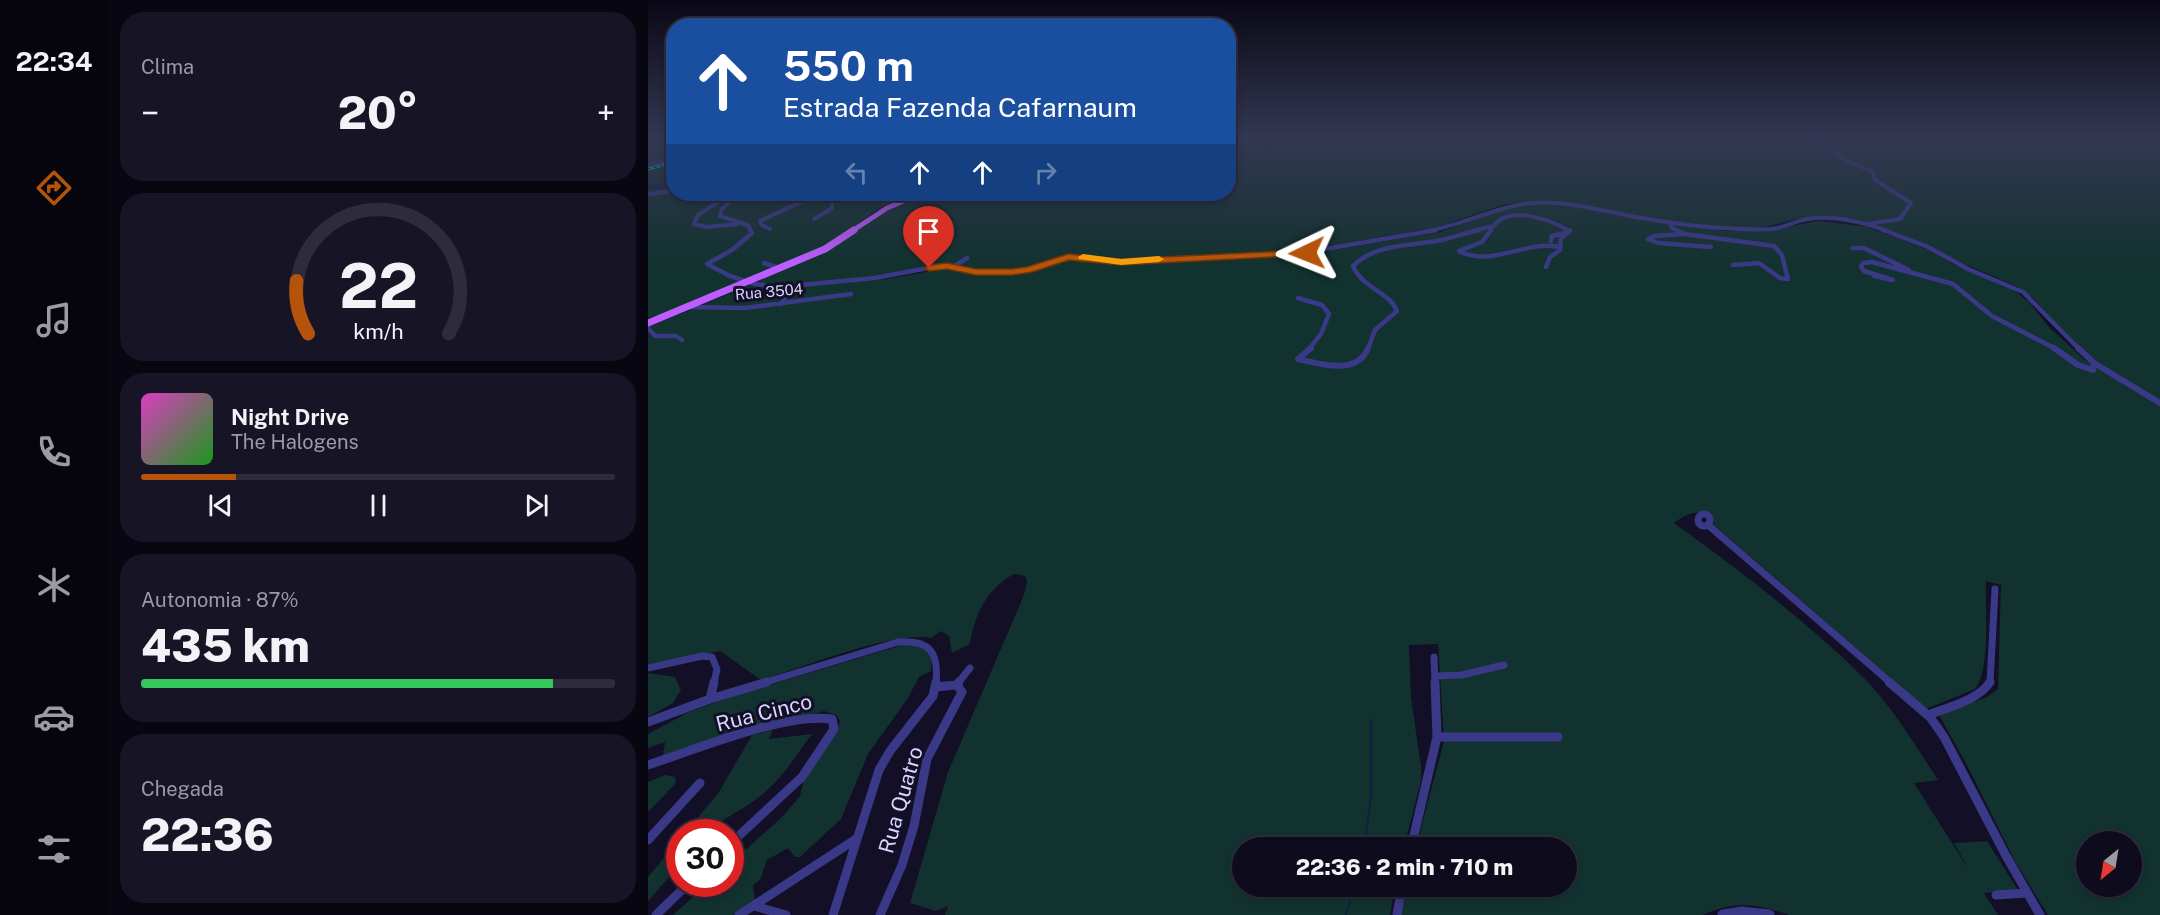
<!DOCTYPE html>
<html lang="pt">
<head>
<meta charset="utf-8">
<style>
  body { margin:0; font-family:"Public Sans",sans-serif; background:#171426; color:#f1f3f6; height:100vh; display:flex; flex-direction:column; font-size:22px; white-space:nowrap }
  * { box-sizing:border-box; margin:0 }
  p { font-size:20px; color:#9b9ba4 }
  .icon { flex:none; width:33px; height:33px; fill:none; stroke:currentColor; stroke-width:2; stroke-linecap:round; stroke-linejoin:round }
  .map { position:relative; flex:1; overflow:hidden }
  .panel { display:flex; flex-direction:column; gap:12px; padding:12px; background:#080610; width:540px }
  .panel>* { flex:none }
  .banner { position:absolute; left:18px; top:18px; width:570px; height:183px; border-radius:24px; box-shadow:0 3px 9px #0003,0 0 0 2px #2e2b3b; background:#1a4fa0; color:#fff; overflow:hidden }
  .needle { width:39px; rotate:210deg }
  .tools { position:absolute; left:1428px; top:831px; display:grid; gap:12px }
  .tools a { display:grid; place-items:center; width:66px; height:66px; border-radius:50%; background:#0e0b1d; box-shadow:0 3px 9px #0003,0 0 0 2px #2e2b3b; font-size:30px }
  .speed { position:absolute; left:18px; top:819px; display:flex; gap:12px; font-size:30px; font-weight:700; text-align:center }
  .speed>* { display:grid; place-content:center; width:78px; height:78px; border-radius:50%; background:#0e0b1d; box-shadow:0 3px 9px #0003,0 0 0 2px #2e2b3b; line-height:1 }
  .speed .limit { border:9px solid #d22; background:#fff; color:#111 }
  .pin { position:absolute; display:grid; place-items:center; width:51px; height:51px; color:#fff; margin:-62px -26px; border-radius:50% 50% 50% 0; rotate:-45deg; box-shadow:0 0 6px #0007 }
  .pin .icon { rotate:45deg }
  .me { position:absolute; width:66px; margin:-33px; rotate:268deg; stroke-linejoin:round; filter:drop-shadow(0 0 4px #0008) }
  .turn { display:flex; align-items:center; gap:21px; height:126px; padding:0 18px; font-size:27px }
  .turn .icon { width:78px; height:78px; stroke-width:2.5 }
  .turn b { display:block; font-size:42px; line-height:51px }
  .lanes { display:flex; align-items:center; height:57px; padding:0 18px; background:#0003; justify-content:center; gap:30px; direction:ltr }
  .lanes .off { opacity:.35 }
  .big { font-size:45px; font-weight:800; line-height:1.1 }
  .panel .card { flex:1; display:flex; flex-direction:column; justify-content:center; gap:9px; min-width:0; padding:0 21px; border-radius:24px; background:#171426 }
  .panel .dial { align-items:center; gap:0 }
  .dial svg { height:156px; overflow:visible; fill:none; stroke:#2e2b3b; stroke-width:7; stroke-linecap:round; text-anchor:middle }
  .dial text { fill:#f1f3f6; stroke:none }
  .song { display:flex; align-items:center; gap:18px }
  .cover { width:72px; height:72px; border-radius:9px; background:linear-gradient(135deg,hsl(310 70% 55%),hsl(120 70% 35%)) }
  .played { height:6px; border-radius:3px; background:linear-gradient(90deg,#b45309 20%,#2e2b3b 20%) }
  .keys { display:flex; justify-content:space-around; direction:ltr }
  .heat { display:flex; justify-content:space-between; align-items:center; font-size:33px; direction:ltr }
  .charge { height:9px; border-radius:4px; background:linear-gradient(90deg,#34c759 87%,#2e2b3b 0) }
  .trip { position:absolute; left:584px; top:837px; width:345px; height:60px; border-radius:30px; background:#0e0b1d; box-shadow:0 3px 9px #0003,0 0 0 2px #2e2b3b; font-weight:800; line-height:60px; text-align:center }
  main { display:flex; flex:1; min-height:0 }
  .dock { display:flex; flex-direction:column; width:108px; justify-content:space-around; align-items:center; background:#06040c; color:#9b9ba4 }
  .dock .icon { width:42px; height:42px }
  .dock .current { color:#b45309 }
  .dock b { font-size:27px; color:#f1f3f6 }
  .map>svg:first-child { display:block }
  .green { fill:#12322f; fill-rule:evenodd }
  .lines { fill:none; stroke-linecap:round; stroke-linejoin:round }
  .stream { stroke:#092246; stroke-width:2 }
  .river { stroke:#092246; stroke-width:5 }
  .minor-far4 { stroke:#3a3987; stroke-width:4 }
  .minor-far3 { stroke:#3a3987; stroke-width:4.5 }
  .minor-far2 { stroke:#3a3987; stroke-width:6 }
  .minor-far1 { stroke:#3a3987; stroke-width:7 }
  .minor { stroke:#3a3987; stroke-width:9 }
  .tertiary { stroke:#3a3987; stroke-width:11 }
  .primary-far1 { stroke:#bd5dff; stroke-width:5 }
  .primary { stroke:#bd5dff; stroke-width:7 }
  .rail-casing { stroke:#02efff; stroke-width:3 }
  .rail { stroke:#120f27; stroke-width:1.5; stroke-dasharray:3; stroke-linecap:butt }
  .route { fill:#b45309; stroke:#753606; stroke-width:1.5 }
  .slow { fill:#f59e0b }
  .labels { text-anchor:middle; stroke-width:6; stroke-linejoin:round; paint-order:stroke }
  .far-street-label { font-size:15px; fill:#d9d6ff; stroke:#120f27 }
  .near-street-label { font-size:21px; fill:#d9d6ff; stroke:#120f27 }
</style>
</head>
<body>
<main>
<nav class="dock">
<b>22:34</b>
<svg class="icon current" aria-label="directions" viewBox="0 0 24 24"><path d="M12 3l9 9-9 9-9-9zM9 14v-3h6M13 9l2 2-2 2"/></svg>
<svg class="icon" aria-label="music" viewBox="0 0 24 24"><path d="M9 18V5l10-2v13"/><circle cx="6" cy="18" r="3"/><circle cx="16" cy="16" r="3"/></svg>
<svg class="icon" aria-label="phone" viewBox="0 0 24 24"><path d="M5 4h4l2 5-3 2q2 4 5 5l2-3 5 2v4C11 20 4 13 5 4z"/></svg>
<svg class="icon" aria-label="climate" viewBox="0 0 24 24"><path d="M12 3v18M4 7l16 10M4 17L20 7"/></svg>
<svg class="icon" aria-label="car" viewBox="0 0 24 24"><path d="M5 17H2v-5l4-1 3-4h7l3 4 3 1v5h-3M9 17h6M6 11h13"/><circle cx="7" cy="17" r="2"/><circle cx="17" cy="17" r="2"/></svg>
<svg class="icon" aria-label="filters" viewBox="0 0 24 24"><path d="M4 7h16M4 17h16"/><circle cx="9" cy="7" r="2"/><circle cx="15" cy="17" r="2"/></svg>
</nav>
<section class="panel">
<div class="card"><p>Clima</p>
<div class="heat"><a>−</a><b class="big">20°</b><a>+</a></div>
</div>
<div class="card dial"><svg viewBox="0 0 100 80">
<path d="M14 69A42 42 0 1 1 86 69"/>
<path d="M14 69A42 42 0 0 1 8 42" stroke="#b45309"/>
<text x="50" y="56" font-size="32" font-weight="700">22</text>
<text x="50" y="72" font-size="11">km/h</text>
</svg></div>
<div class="card">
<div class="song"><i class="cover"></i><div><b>Night Drive</b><p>The Halogens</p></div></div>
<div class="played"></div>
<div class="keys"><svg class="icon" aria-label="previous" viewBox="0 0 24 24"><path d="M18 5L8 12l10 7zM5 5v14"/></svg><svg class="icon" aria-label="pause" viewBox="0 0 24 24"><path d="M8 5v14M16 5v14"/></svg><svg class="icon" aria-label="next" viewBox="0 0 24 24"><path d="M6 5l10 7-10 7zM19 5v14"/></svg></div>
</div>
<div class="card"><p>Autonomia · 87%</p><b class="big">435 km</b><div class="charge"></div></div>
<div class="card"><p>Chegada</p><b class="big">22:36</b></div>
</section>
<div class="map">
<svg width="1512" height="915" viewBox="0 0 1512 915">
  <rect width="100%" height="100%" fill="#120f27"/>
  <path class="green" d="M 0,136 L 25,136 L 25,183 L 0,187 Z
    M 581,136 L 1512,136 L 1512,401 L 1445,359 L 1412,329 L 1386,299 L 1370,287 L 1234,229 L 1173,217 L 1148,219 L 1118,227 L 1070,227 L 1008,219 L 904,201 L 857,204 L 789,227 L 659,250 L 480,259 L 429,254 L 413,257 L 385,267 L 363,270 L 334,270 L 291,264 L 237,276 L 129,285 L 108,282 L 188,245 L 241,208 L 275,194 L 580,194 Z
    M 25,186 L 26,194 L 266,194 L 233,207 L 183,243 L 24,311 L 0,318 L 0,189 Z
    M 886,204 L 911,204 L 1076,231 L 1122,231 L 1170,221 L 1219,227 L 1281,250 L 1305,264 L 1367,291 L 1381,302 L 1402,328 L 1438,361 L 1512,405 L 1512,915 L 1400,915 L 1368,863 L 1320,767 L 1291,715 L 1339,697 L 1350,689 L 1353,585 L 1338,581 C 1337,607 1343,670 1327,689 L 1278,709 L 1066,525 L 1064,518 C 1050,508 1038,514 1026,523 C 1091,570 1157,620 1214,676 C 1244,706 1267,745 1290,780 L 1266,783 L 1321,870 L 1306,843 L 1339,841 L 1370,890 L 1336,893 L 1350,915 L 1141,915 C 1111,904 1085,900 1055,915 L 753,915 L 759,887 L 918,886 L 918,848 L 768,847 L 796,741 L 790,644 L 761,645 L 763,698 L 773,766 L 773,781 L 756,847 L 594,848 L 594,886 L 747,887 L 742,915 L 297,915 L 300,906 L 288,911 L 262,903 L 300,772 L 376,595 L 379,581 L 377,576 L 366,574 C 339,588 326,616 322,644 L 304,653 L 301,636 L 293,631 L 283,638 C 248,630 152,668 113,680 L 72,651 L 0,665 L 0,327 L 102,285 L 140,288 L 238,279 L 294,269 L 329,274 L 370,274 L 422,259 L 471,263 L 656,255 L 792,232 L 863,207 ZM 1438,842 L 1484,842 L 1484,886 L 1438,886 Z
    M 258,644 L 279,648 L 284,660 L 283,671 L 271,677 L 260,698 L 220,754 L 193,819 L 152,857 L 147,857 L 140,848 L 119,860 L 112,880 L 105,885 L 107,901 L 85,915 L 25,915 L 59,884 L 82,884 L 83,863 L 135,816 L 152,796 L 156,779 L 189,731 L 192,721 L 188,715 L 176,711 L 15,756 L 17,742 L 0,748 L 0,734 L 39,713 L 82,697 Z
    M 0,673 L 27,677 L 33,690 L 25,703 L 0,717 Z
    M 125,730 L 121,739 L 164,734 C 149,754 135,777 116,793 C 98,809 79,814 62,832 L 38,832 L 71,792 L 104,735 Z
    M 17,775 L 27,777 L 28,783 L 0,812 L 0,782 Z
    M 31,840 L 31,866 L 0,901 L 0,877 Z"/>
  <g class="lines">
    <path class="stream" d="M 716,848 L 723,796 L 723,720
      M 698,915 L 706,886"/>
    <path class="river" d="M 0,187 L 26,185"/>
    <path class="minor-far4" d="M 1161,136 L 1181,147 L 1197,160 L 1225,172 L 1227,180 L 1263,203 L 1252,219 L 1220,224
      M 0,165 L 26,158
      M 0,194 L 26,191
      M 82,194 L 73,200 L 81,202 L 74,209 L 72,216 L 100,225 L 103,231
      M 73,200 L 50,215 L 46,224 L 58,227 L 90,224
      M 166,219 L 184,208 L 184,202 L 190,198 L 208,194
      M 1022,223 L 1024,228 L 1031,231
      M 122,229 L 114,225 L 112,221 L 170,194
      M 779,231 C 815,225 847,207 884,203 C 918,200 954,211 988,217 C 1033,225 1078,231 1124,229 C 1136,228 1147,221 1159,219 C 1185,215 1214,222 1239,231
      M 825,231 L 845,226
      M 842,231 C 858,202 900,219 922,231"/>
    <path class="minor-far3" d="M 102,230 L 104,233 L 84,250 L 59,264 L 82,276 L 107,284 L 131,287 L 227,278 L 291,266 L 328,272 L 371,272 L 420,257 L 479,262 L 648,254 L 788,230
      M 843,230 L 834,242 L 811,251 C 844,268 876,240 911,247 L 912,250
      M 1028,230 L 1037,234 L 1126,246 L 1134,255 L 1140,279 L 1132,278 L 1111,263 L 1085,265
      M 1235,230 L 1280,247 L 1320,269 L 1375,292 L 1431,349
      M 1034,234 L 1007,236 L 1000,239 L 1010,243 L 1063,247
      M 903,241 L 904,236 L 916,233
      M 1205,248 L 1216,248 L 1261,270
      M 912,250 L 913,238 L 922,231 L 919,230
      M 659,253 L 676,271
      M 116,263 L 131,268
      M 305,267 L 319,258
      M 898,267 L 902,257 L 912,250
      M 1226,276 L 1245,280 L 1216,271 L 1213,267 L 1215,263 L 1224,262 L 1305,284 L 1344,316 L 1408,349
      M 650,298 L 674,305 L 681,314 L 673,334 L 661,349
      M 133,304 L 139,294
      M 41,307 L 97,308 L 203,294
      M 0,328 L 7,336 L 28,336 L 34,340
      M 720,349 L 727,330 L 749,311 C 742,292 715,289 705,266 C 728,243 764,246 794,240 C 806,237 818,233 831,230"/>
    <path class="minor-far2" d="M 663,348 L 650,359 C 671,364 710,376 720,348
      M 1406,348 L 1430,365 L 1445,370 L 1446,363
      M 1430,348 L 1446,363 L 1512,403"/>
    <path class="minor-far1" d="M1050 520a6 6 0 1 1 12 0a6 6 0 1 1-12 0Z
      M 1060,525 L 1243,683
      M 786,657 L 787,683
      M 0,668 L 54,656 L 64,657 L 69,669 L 66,683
      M 787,676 L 814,675 L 856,665
      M 115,683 L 250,642 C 282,640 291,652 288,683
      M 310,683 L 322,668
      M 1342,683 L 1347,589"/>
    <path class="minor" d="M 1241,682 L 1282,717 L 1296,737 L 1357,854 L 1392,915
      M 308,685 L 311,682
      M 62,699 L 66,682
      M 1280,715 C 1300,707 1331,700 1342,682
      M 0,722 L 62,699 L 119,682
      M 789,737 L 910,737
      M 0,765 C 46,750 138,712 184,719 L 186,729 L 154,777 L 82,844
      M 0,840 L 52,783
      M 763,848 L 789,737 L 787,682
      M 1348,895 L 1379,893
      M 106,906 L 138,915
      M 8,915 L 40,884
      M 91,915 L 208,839
      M 185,915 L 231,770 L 242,751 L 285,696 L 288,682
      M 232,915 L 254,865 L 266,826 L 279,759 L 314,692 L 309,685 L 287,687
      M 749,915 L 754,886"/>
    <path class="tertiary" d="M 1075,915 L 1094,912 L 1121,915"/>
    <path class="primary-far1" d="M 204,231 L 239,208 L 272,194"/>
    <path class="primary" d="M 0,323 L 177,249 L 206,230"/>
    <defs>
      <path id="rail" d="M 0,169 L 26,162"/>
    </defs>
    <use href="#rail" class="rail-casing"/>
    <use href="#rail" class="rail"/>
  </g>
  <linearGradient id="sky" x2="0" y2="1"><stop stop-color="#0a0815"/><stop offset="0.52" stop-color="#333752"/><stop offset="1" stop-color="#333752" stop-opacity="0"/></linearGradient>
  <rect width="1512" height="264" fill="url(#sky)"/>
  <path class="route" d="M 659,250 L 664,253 L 662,255 L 473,265 L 421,260 L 384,272 L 364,275 L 328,275 L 299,269 L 281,271 L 276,268 L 281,265 L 299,263 L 328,269 L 364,269 L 379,267 L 420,254 L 473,259 Z"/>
  <path class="slow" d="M 435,254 L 473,259 L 511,256 L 516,259 L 511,262 L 473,265 L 431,259 L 430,257 Z"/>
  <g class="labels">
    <g class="far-street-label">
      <text transform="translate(121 292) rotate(-5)" y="5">Rua 3504</text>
    </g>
    <g class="near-street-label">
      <text transform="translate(116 713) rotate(-14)" y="7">Rua Cinco</text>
      <text transform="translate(253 800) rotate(-74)" y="7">Rua Quatro</text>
    </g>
  </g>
</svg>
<div class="tools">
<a><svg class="needle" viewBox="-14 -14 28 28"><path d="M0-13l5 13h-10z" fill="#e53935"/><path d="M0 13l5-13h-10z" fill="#9b9ba4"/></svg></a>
</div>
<div class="speed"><div class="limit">30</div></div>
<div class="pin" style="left:281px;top:268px;background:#d93025"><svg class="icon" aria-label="arrive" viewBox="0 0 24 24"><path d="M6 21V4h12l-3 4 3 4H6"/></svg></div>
<svg class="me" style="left:659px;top:253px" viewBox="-20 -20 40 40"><path d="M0-17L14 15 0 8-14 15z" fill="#b45309" stroke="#fff" stroke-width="4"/></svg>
<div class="trip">22:36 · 2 min · 710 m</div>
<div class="banner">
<div class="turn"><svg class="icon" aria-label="ahead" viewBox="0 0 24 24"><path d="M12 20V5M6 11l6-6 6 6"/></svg><div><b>550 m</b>Estrada Fazenda Cafarnaum</div></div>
<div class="lanes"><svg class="icon off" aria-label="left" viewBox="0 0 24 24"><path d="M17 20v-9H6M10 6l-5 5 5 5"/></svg><svg class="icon" aria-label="ahead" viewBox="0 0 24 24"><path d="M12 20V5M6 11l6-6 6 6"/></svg><svg class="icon" aria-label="ahead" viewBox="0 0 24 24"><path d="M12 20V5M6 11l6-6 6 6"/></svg><svg class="icon off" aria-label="right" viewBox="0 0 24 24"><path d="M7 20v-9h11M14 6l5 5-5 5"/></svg></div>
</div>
</div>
</main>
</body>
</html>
